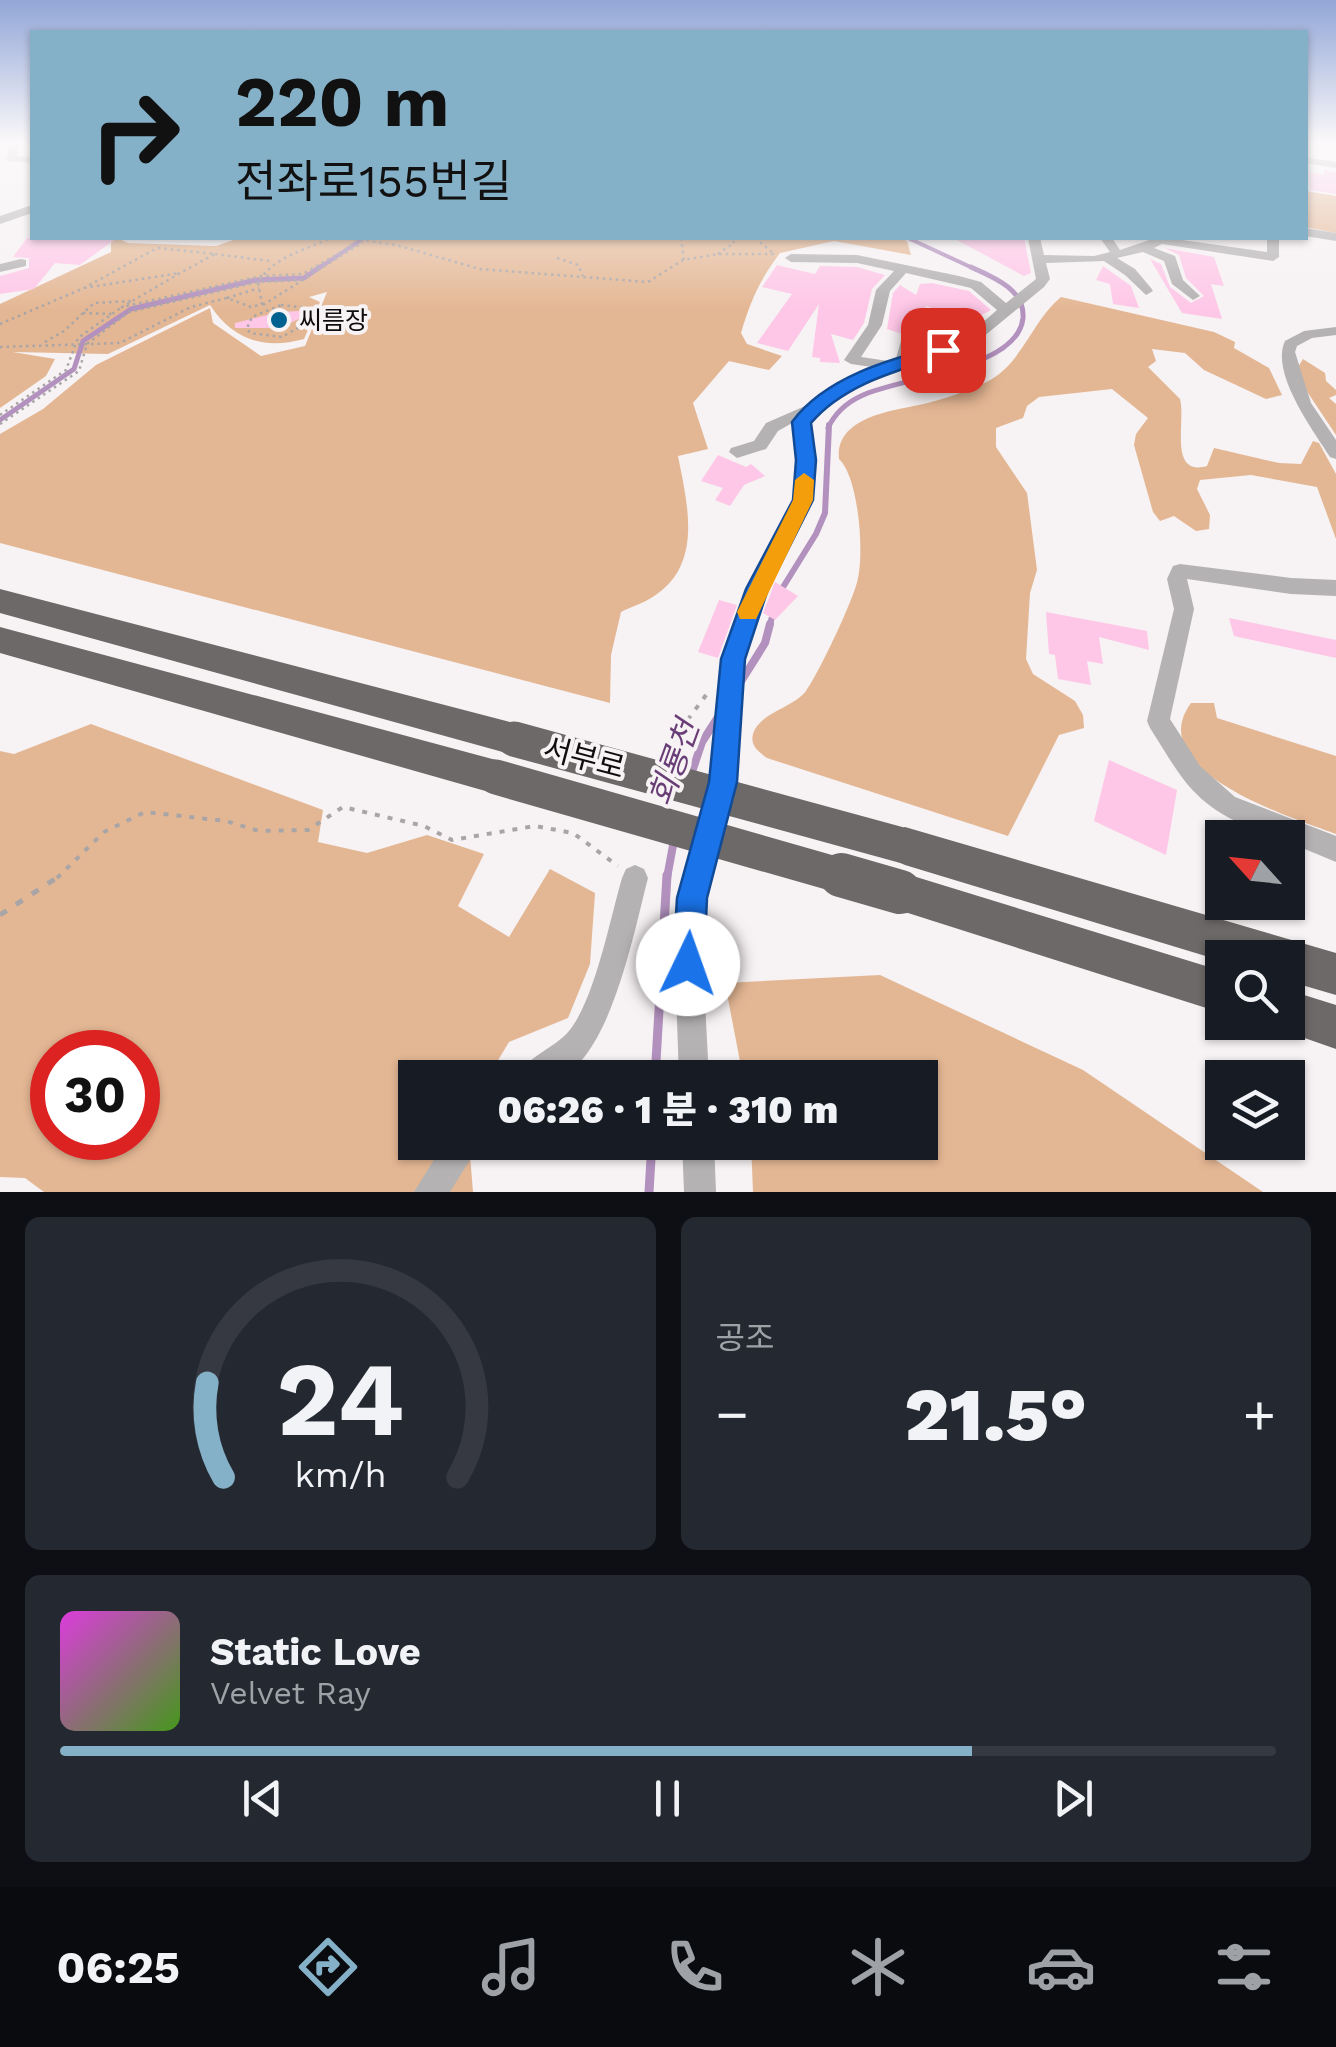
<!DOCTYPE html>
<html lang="ko">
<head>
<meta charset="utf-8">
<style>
  body { margin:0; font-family:"Work Sans","Noto Sans KR",sans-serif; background:#242831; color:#f1f3f6; height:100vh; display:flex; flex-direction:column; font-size:38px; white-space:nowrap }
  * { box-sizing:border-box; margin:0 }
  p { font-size:32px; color:#9ea1a6 }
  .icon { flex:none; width:55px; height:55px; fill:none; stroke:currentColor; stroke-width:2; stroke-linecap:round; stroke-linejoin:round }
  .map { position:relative; height:1192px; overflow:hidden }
  .drawer { display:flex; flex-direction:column; gap:25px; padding:25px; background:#0d0f14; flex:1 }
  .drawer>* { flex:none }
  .banner { position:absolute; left:30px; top:30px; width:1278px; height:210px; border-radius:0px; box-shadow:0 2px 8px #0004; background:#85b1c8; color:#111; overflow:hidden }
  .needle { width:65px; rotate:297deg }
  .fabs { position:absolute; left:1205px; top:820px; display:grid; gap:20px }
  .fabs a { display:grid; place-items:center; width:100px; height:100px; border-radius:0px; background:#171b24; box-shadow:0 2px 8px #0004; font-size:50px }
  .speed { position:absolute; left:30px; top:1030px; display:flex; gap:20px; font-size:50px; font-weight:700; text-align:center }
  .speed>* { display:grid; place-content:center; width:130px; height:130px; border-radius:50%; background:#171b24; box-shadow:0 2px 8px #0004; line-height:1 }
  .speed .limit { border:15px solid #d22; background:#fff; color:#111 }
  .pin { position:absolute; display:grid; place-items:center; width:85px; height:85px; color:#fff; margin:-42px; border-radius:20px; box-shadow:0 5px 15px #0006 }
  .me { position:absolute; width:110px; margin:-55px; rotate:3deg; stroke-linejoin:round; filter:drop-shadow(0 0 8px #0008) }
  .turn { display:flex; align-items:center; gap:35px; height:210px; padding:0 40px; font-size:45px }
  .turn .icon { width:130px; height:130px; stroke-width:2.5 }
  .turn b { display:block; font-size:70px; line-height:85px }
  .big { font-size:75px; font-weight:800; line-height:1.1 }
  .drawer .widget { flex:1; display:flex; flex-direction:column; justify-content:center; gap:15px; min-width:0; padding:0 35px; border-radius:15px; background:#242831 }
  .drawer .dial { align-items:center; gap:0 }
  .dial svg { height:260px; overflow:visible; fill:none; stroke:#363941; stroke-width:7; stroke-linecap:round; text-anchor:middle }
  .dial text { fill:#f1f3f6; stroke:none }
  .song { display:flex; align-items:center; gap:30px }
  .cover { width:120px; height:120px; border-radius:15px; background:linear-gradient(135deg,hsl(300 70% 55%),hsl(100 70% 35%)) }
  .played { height:10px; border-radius:5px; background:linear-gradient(90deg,#85b1c8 75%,#363941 75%) }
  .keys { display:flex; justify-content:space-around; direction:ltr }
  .heat { display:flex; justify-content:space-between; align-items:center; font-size:55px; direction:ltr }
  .drawer .tiles { flex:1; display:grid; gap:25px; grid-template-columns:1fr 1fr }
  .widget:last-child { grid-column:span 2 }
  .trip { position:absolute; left:398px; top:1060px; width:540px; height:100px; border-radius:0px; background:#171b24; box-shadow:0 2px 8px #0004; font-weight:800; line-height:100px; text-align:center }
  .tabs { display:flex; height:160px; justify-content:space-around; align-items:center; background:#090b0e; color:#9ea1a6 }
  .tabs .icon { width:70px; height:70px }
  .tabs .on { color:#85b1c8 }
  .tabs b { font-size:45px; color:#f1f3f6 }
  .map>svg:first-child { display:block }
  .green { fill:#e4b794; fill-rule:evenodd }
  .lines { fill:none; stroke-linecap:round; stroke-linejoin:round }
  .stream-far4 { stroke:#b291be; stroke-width:4 }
  .stream-far3 { stroke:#b291be; stroke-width:5 }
  .stream-far2 { stroke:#b291be; stroke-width:6 }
  .stream-far1 { stroke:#b291be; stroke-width:8 }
  .stream { stroke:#b291be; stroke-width:9 }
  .building { fill:#fec7e7 }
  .path-far2 { stroke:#a9a5a6; stroke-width:2.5; stroke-dasharray:2.5 4; stroke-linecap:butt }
  .path-far1 { stroke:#a9a5a6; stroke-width:4; stroke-dasharray:5 8; stroke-linecap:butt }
  .path { stroke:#a9a5a6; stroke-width:5; stroke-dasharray:8 11; stroke-linecap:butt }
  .minor { fill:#b4b2b2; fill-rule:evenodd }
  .highway { fill:#6d6968; fill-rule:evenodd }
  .highway-bridge-far1 { stroke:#6d6968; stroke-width:35 }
  .highway-bridge { stroke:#6d6968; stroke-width:44 }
  .route { fill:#1a73e8; stroke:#114b97; stroke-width:2.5 }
  .slow { fill:#f59e0b }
  .poi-dot { fill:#006190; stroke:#f7f2f3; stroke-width:4 }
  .labels { text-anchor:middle; stroke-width:8; stroke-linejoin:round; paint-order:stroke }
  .far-poi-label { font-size:25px; fill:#0e0c0c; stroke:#f7f2f3; text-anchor:start }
  .street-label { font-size:30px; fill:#0e0c0c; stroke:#f7f2f3 }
  .water-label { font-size:32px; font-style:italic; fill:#693e77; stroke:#f7f2f3 }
</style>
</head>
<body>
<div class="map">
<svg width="1336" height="1192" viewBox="0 0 1336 1192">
  <rect width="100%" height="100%" fill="#f7f2f3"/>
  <path class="green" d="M 1305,191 L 1336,196 L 1336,233 L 1305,227 Z
    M 92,238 L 117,238 L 128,243 L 216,246 L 239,238 L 900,238 L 907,241 L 911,255 L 834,241 L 780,253 C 760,279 750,302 741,333 L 747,344 L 782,356 L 769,370 L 729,361 L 693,403 L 708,449 L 678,456 C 687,502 703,562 657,594 C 647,602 633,606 621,612 L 611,655 L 610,703 L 0,543 L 0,434 L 43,409 L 96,365 L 210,308 L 213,323 L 261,356 L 305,346 L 327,292 L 309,297 L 320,302 L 304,339 C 264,350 233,340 210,305 L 108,354 L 13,352 L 55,359 L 46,376 L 0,408 L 0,304 L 111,252 L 111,242 L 81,240 Z
    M 1061,297 L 1214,332 L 1235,342 L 1234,348 L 1269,368 L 1282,395 L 1266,399 L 1204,370 L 1185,353 L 1152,349 L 1156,361 L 1148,367 L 1180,399 C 1186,421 1168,477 1207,466 L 1214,448 L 1279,463 L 1301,464 L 1313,441 L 1319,443 L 1336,474 L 1336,539 L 1317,487 L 1251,475 L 1200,480 L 1197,489 L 1210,515 L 1209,529 L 1196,531 L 1174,516 L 1160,521 L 1153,512 L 1134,445 L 1136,434 L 1148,418 L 1112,389 L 1039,397 L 1027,406 L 1023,418 L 996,428 L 996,447 L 1027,493 L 1037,570 L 1030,593 L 1026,659 L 1033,674 L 1075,701 L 1083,715 L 1084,728 L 1059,735 L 1008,836 L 767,758 C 758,751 750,746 753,734 C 759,713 793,708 806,691 C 818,675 855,597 858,578 C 864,552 859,478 839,459 C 835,418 890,411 919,405 C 941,400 973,390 992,379 C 1023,360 1033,320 1061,297 Z
    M 1303,359 L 1325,373 L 1326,381 L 1336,390 L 1336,395 L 1329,398 L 1336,404 L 1336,435 L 1306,390 L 1298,367 Z
    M 1191,703 L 1214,703 L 1217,718 L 1336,756 L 1336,834 C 1293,818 1141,771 1191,703 Z
    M 91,724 L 323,810 L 318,842 L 367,853 L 427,835 L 484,854 L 458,906 L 509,937 L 550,869 L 595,893 L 590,964 L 568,1018 L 509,1042 L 488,1077 L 415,1078 L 415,1142 L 469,1143 L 473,1192 L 44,1192 L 25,1178 L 0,1177 L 0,751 L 14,754 ZM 52,1052 L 138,1052 L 138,1138 L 52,1138 Z
    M 880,975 L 1083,1070 L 1263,1192 L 753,1192 L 751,1143 L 920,1142 L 920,1078 L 743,1077 L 725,983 Z"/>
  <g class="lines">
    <path class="stream-far4" d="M 908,238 L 977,270
      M 316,270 L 364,238"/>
    <path class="stream-far3" d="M 0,420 L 74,369 L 83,341 L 131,309 L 256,280 L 304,278 L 320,267
      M 828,428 C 835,413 846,403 861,396 C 899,377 1018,370 1023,318 C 1025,289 993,277 971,267"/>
    <path class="stream-far2" d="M 780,592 L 816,534 L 825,513 L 829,425
      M 769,627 L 773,614"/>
    <path class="stream-far1" d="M 740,683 L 765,643 L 770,624
      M 691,775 L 702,742 L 720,714
      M 667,878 L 674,840"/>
    <path class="stream" d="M 655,1078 L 667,875
      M 649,1192 L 652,1142"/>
  </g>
  <path class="building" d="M 1324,170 L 1336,172 L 1336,194 L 1310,190 L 1308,172 L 1324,175 Z
    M 27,238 L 117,238 L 80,265 L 55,263 L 34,289 L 0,294 L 0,276 L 29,268 L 29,258 L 13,257 Z
    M 953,238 L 1024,238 L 1031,273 L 1024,276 Z
    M 1165,248 L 1214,257 L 1224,286 L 1211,284 L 1222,319 L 1182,313 L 1150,259 L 1161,264 L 1170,287 L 1191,303 L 1204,296 L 1186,278 L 1179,255 Z
    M 777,265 L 815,274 L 820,266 L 857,267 L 885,275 L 872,289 L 864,323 L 853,340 L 831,334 L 840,363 L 820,362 L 820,358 L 812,357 L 819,304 L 788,351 L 757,343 L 792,294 L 762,287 Z
    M 1103,266 L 1131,286 L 1139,308 L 1113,304 L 1110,284 L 1096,280 Z
    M 932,283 L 969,291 L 991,310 L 967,323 L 969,329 L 965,333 L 915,352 L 943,335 L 944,312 L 926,306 L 923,327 L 905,335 L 887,329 L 893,293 L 900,285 L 916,295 L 920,284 Z
    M 317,310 L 280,328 L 235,328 L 235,323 L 279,312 Z
    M 718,455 L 746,467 L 751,464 L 765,476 L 744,485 L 730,506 L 715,500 L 723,488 L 701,481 Z
    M 775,582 L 798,596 L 775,620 L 763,613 Z
    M 719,600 L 737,605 L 718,658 L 698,652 Z
    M 1046,612 L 1147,631 L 1149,650 L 1099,637 L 1103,664 L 1087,661 L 1091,685 L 1058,679 L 1055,655 L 1049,654 Z
    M 1229,618 L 1336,640 L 1336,658 L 1234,636 Z
    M 1109,760 L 1177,790 L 1166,855 L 1094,821 Z"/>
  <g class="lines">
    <path class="path-far2" d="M 347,238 L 396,245 L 480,269 L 648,282 L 683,260 L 718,254 L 777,254
      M 681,238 L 684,260
      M 755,238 L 773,253
      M 215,254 L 270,261
      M 718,254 L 734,243 L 732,238
      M 557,258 L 578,265 L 583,276
      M 84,288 L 180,273 L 122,307 L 261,276 L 303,274 L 356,243
      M 227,298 L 259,288
      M 263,305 L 363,242
      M 281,305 L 306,308 L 310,321 L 282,337 L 250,333 L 247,328 L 252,317 Z
      M 83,313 L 113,314
      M 0,324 L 84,288 L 157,248 L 215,254 L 180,273
      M 45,342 L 64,331 L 94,303 L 132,301
      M 0,347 L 120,343 L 191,307 L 227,298 L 251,307 L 262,304 L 258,282 C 275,256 304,251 330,238
      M 0,415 L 66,370 L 78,338 L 122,307
      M 0,424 L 79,371 L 87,344 L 129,312 L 258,282 L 305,280"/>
    <path class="path-far1" d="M 670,754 L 675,737 L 709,691
      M 57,878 L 104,832 L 145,812 L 226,821 L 259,831 L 308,830 L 343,807 L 424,826 L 452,840 L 535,826 L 573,833 L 618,866"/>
    <path class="path" d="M 0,915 L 61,875"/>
    <path class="minor" d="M 9,143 L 19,143 L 17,156 L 32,157 L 32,163 L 7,161 Z
      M 1305,157 L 1336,162 L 1336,168 L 1305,163 Z
      M 32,205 L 32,213 L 0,224 L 0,216 Z
      M 1305,228 L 1336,233 L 1336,241 L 1305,236 Z
      M 1028,238 L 1040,238 L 1044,255 L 1094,256 L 1110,252 L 1100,238 L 1112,238 L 1120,250 L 1155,238 L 1168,238 L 1267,252 L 1267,238 L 1279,238 L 1279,257 L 1273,261 L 1162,244 L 1154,248 L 1175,256 L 1183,280 L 1200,296 L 1193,300 L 1172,284 L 1164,261 L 1143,252 L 1117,258 L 1135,269 L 1151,288 L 1153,291 L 1146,295 L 1125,275 L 1104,261 L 1046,263 L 1050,279 L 1044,287 L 977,342 L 863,385 L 824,409 L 810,423 L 815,460 L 812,500 L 767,589 L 744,659 L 735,783 L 705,898 L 703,964 L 709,1078 L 679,1078 L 675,964 L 679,898 L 711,783 L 722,659 L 747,589 L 794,500 L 797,460 L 794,422 L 778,431 L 766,449 L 737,458 L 729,452 L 731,448 L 754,441 L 766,423 L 812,403 L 852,379 L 879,368 L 851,364 L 844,360 L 868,325 L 876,290 L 894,271 L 857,263 L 791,262 L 785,258 L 791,254 L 857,255 L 959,276 L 981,282 L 1006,303 L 1036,279 ZM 906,273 L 971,288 L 997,310 L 967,336 L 910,358 L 913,346 L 941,332 L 940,312 L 928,309 L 927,330 L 901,341 L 895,362 L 861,357 L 882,325 L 890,291 Z
      M 21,259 L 26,260 L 26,266 L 0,272 L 0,264 Z
      M 1336,327 L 1336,335 L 1312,338 L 1297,346 L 1295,352 L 1311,403 L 1336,440 L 1336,459 L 1330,457 C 1313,430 1270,373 1285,341 L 1304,331 Z
      M 1180,564 L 1291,578 L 1336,580 L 1336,596 L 1291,594 L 1187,579 L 1194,609 L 1170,719 L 1200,766 L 1235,797 L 1336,836 L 1336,862 L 1288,842 L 1288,838 C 1273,838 1262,832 1249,827 C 1193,804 1181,777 1150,728 L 1147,721 L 1174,609 L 1167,579 L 1173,566 Z
      M 635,865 L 644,869 L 648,878 C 635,927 610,1061 557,1078 C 546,1081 529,1078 518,1078 C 527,1055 554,1049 569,1031 C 595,999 610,919 622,878 L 626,869 Z
      M 445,1142 L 481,1142 L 450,1192 L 414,1192 Z
      M 682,1142 L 714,1142 L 716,1192 L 684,1192 Z"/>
    <path class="highway" d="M 0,589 L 514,723 L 526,728 L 531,739 L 526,750 L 514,755 L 0,613 Z
      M 0,627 L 496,760 L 509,765 L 514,777 L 509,789 L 496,794 L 0,653 Z
      M 905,827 L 1336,953 L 1336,995 L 1288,981 L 1288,958 L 1222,958 L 1222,961 L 905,865 L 892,859 L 886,846 L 892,833 Z
      M 900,872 L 1222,971 L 1222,1013 L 886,906 L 880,892 L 886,878 Z
      M 1288,990 L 1336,1005 L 1336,1049 L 1273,1027 L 1271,1022 L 1288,1022 Z"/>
    <path class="highway-bridge-far1" d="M 514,739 L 905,846
      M 496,777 L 849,878"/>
    <path class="highway-bridge" d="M 841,875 L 900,892"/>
  </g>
  <linearGradient id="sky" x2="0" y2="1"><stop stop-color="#92a6d7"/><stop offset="0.46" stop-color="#fbf9fa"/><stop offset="1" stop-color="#fbf9fa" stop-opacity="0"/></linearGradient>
  <rect width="1336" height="310" fill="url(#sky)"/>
  <path class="route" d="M 943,345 L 949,347 L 949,354 C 900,370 845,383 811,423 L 816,460 L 813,500 L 768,589 L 745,659 L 737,782 L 707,898 L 704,964 L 700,975 L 688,980 L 677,975 L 673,964 L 677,898 L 709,782 L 721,659 L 746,589 L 793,500 L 796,460 L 792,422 C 825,377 890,359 943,345 Z"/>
  <path class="slow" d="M 804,473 L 814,480 L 813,500 L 756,619 L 740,619 L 737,612 L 793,500 L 795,480 Z"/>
  <circle class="poi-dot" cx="279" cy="320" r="10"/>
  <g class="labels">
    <g class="far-poi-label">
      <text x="299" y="329">씨름장</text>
    </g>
    <g class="street-label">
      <text transform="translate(584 758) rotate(15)" y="10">서부로</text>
    </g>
    <g class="water-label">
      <text transform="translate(674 763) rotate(-70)" y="11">회룡천</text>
    </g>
  </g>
</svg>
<div class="fabs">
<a><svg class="needle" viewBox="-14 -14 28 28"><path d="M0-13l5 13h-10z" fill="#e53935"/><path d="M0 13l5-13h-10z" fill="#9ea1a6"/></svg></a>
<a><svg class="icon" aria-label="search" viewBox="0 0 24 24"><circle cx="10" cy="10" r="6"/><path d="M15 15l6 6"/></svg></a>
<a><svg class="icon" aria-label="layers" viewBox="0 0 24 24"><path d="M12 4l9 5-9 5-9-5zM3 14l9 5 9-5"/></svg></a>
</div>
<div class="speed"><div class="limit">30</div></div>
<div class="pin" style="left:943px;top:350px;background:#d93025"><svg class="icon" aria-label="arrive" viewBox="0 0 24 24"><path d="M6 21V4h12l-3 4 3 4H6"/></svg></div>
<svg class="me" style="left:688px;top:964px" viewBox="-20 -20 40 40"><circle r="19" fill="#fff"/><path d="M0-13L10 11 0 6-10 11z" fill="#1a73e8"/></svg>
<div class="trip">06:26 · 1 분 · 310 m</div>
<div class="banner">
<div class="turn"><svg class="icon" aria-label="right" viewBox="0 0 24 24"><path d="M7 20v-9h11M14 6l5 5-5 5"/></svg><div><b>220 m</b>전좌로155번길</div></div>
</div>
</div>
<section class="drawer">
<div class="tiles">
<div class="widget dial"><svg viewBox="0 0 100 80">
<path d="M14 69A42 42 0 1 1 86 69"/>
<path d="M14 69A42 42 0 0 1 9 40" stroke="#85b1c8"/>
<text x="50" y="56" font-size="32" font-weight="700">24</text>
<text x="50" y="72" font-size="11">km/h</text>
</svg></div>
<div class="widget"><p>공조</p>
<div class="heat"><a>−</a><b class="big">21.5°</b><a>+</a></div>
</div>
<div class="widget">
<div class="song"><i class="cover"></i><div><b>Static Love</b><p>Velvet Ray</p></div></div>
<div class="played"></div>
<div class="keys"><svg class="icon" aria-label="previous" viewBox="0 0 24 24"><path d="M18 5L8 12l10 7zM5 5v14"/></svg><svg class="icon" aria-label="pause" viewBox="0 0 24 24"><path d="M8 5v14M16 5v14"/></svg><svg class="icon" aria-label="next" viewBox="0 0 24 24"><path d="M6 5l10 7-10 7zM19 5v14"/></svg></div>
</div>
</div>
</section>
<nav class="tabs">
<b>06:25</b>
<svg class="icon on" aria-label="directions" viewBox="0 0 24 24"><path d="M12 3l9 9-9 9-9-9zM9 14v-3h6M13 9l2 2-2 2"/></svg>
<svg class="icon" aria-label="music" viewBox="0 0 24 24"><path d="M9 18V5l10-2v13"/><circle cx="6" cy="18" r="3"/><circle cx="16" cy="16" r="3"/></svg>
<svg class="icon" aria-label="phone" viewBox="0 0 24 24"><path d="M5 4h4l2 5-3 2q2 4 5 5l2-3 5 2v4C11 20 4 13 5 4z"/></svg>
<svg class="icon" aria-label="climate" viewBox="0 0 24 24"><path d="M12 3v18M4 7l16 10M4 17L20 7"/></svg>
<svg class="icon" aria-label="car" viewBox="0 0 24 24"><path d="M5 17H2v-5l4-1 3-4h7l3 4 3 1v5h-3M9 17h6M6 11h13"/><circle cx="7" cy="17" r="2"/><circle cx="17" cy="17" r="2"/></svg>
<svg class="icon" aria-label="filters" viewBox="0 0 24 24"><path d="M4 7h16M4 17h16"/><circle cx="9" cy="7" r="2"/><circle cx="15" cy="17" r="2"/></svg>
</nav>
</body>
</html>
